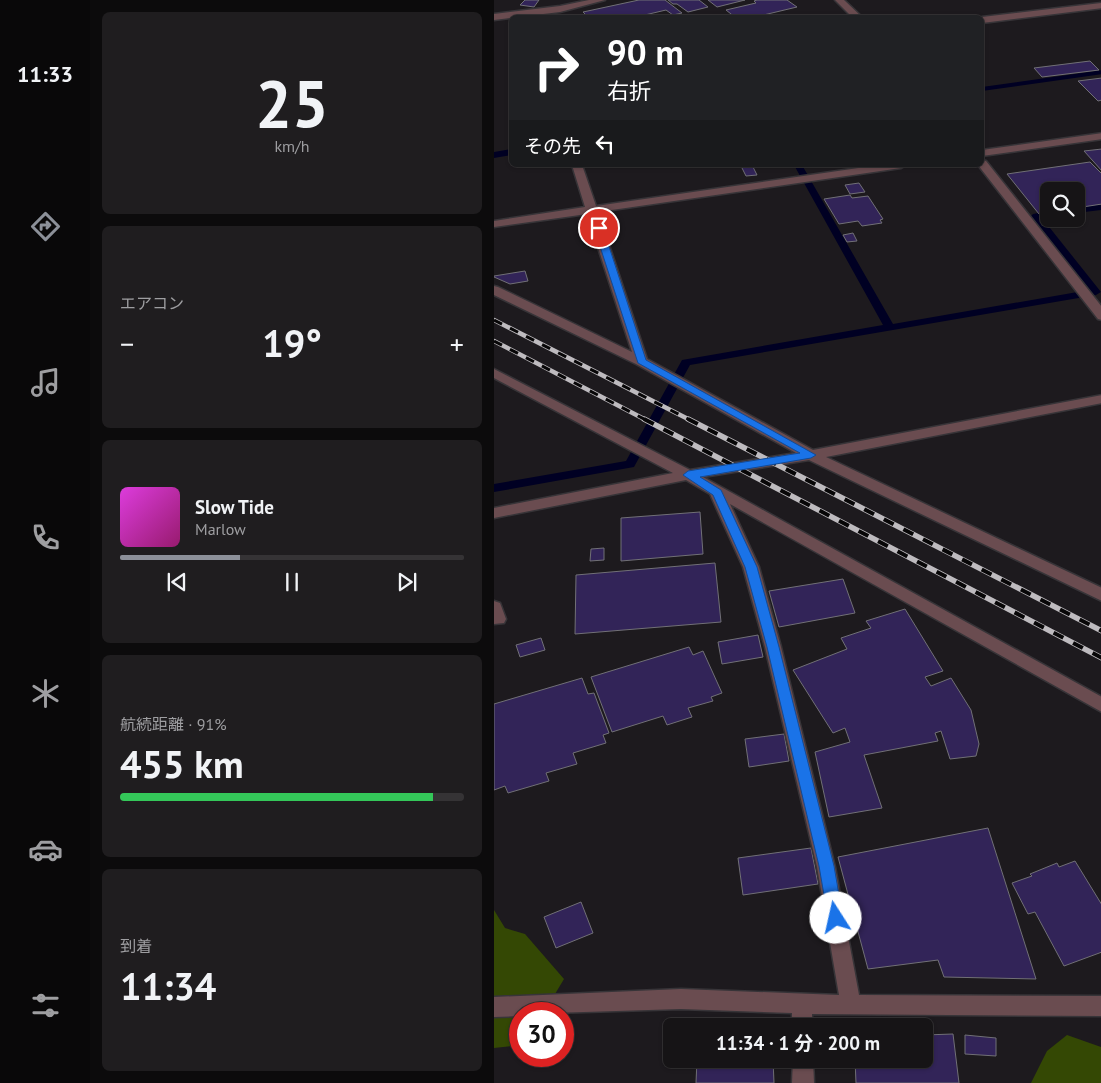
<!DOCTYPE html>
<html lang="ja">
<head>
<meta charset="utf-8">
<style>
  body { margin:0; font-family:"PT Sans","Noto Sans JP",sans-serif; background:#1f1d1f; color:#f1f3f6; height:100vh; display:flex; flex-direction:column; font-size:19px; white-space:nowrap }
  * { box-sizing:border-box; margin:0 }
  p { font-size:16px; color:#9e9ea1 }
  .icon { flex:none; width:28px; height:28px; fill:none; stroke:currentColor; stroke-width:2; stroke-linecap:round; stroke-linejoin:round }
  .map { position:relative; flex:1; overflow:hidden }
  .sheet { display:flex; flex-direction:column; gap:12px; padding:12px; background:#0c0b0c; width:404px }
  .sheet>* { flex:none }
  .banner { position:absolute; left:15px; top:15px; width:475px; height:152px; border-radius:8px; box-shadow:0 1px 4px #0004,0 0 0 1px #353335; background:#202124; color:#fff; overflow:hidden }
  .controls { position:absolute; left:546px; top:182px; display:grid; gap:10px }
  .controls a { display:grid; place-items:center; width:45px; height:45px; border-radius:8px; background:#161416; box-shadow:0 1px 4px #0004,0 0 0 1px #353335; font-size:25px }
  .speed { position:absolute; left:15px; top:1002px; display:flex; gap:10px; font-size:25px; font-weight:700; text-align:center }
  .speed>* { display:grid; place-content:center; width:65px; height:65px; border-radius:50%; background:#161416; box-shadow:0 1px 4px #0004,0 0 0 1px #353335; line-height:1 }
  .speed .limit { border:8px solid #d22; background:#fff; color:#111 }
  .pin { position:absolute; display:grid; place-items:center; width:42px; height:42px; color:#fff; margin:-21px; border:2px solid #fff; border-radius:50%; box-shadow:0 1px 5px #0007 }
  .me { position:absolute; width:55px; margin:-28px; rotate:350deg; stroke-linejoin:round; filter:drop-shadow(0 0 4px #0008) }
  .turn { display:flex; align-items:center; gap:18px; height:105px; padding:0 15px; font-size:22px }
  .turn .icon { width:65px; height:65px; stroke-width:2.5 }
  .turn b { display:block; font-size:35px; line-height:42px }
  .then { display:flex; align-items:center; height:48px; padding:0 15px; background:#0003; gap:10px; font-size:19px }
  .big { font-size:38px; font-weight:700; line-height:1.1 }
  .sheet .tile { flex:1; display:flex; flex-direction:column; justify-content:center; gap:8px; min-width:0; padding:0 18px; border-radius:8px; background:#1f1d1f }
  .sheet .dial { align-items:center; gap:0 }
  .dial b { font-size:65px; line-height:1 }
  .song { display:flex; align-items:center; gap:15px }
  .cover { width:60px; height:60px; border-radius:8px; background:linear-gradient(135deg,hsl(300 70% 55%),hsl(320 70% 35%)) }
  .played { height:5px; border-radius:2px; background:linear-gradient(90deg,#8c9099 35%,#353335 35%) }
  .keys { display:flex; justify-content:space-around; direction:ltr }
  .heat { display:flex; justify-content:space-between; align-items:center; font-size:28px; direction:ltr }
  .charge { height:8px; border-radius:4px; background:linear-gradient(90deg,#34c759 91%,#353335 0) }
  .trip { position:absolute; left:169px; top:1018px; width:270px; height:50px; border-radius:8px; background:#161416; box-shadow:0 1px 4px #0004,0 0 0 1px #353335; font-weight:700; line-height:50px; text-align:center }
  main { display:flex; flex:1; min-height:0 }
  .tabs { display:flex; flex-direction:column; width:90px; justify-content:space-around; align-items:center; background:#090809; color:#9e9ea1 }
  .tabs .icon { width:35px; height:35px }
  .tabs .active { color:#8c9099 }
  .tabs b { font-size:22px; color:#f1f3f6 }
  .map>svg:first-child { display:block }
  .forest { fill:#344804 }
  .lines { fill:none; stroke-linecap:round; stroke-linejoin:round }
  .stream { fill:#000023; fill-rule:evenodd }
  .building { fill:#322458; stroke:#717076 }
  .minor-casing { stroke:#373438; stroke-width:3 }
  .minor { fill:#6a4c50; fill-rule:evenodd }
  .rail-far1-casing { stroke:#bebbbf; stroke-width:4.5 }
  .rail-casing { stroke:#bebbbf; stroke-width:5.5 }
  .rail-far1 { stroke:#070607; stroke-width:3; stroke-dasharray:9; stroke-linecap:butt }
  .rail { stroke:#070607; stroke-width:4; stroke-dasharray:11; stroke-linecap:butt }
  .route { fill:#1a73e8; stroke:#114b97 }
</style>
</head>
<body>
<main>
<nav class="tabs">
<b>11:33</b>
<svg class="icon active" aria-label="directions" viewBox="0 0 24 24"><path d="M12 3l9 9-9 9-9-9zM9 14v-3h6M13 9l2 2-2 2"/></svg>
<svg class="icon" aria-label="music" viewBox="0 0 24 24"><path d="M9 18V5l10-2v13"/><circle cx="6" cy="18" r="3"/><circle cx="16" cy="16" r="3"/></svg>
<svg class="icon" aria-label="phone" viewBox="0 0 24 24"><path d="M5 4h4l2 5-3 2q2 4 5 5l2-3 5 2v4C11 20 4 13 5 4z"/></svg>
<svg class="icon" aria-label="climate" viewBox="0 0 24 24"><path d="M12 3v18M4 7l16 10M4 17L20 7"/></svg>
<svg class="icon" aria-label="car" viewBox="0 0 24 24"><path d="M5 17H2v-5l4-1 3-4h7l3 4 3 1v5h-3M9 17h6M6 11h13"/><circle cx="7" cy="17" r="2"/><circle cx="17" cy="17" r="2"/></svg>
<svg class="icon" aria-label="filters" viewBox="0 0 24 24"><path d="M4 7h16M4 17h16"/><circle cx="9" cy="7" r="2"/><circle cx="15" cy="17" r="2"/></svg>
</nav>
<section class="sheet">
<div class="tile dial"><b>25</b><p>km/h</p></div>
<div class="tile"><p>エアコン</p>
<div class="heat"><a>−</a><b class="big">19°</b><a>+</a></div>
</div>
<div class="tile">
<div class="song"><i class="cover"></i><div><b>Slow Tide</b><p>Marlow</p></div></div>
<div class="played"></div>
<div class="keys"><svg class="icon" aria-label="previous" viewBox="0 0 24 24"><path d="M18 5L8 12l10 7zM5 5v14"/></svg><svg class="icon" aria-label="pause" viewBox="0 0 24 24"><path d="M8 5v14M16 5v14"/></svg><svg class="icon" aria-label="next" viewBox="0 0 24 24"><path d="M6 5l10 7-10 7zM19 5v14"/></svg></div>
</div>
<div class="tile"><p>航続距離 · 91%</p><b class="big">455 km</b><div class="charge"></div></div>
<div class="tile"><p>到着</p><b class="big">11:34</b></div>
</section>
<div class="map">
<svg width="608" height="1083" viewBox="0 0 608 1083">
  <rect width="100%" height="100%" fill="#1d1a1e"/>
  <path class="forest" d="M 0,910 L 11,928 L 31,934 L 70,979 L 49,1014 L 26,1014 L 26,1045 L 0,1048 Z
    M 573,1035 L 607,1047 L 607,1083 L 537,1083 L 553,1051 Z"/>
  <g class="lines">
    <path class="stream" d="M 608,70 L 608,74 L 488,91 L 488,87 Z
      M 18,149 L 18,155 L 0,158 L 0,152 Z
      M 300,165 L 308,165 L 399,324 L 595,290 L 537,216 L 539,214 L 555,211 L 555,217 L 548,218 L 607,292 L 602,295 L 196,365 L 140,467 L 0,492 L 0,484 L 132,461 L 188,360 L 389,325 Z
      M 608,204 L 608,210 L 582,213 L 582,207 Z"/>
  </g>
  <path class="building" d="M 31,0 L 45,0 L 40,7 L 26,5 Z
    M 145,0 L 171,0 L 188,13 L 179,15 L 172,10 L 138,18 L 82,18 L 92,15 L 89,12 Z
    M 174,0 L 205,0 L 214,7 L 194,12 L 183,4 L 179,4 Z
    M 214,0 L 251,0 L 223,7 Z
    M 263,0 L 293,0 L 303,7 L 257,18 L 242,18 L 232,10 L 262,3 L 260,1 Z
    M 596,61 L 605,70 L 548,77 L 540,68 Z
    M 608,78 L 608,100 L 604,101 L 584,81 Z
    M 608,149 L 608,171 L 590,151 Z
    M 596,162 L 608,174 L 608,204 L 582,208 L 582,191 L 555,191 L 555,212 L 545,214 L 513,174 Z
    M 258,165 L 263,175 L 252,176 L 247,166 Z
    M 365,183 L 371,192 L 356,194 L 351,185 Z
    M 356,195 L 358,198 L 374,196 L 389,219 L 386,220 L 388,223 L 368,226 L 364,221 L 345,224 L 330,199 Z
    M 359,233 L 363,241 L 353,242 L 349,235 Z
    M 31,271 L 34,281 L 16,284 L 0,277 L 0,276 Z
    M 206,512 L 209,554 L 127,561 L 127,518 Z
    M 110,548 L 110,560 L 96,561 L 97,549 Z
    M 221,563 L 227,622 L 81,634 L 82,575 Z
    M 349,579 L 361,613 L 285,627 L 275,591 Z
    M 411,609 L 449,671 L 431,677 L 437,686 L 457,678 L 477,710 L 485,744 L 482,756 L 456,759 L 447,731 L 441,733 L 444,741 L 370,755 L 388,808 L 335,817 L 321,752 L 356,742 L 351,728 L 339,733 L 299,670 L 353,649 L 347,638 L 377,628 L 372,621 Z
    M 264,635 L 269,657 L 228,664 L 224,642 Z
    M 47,638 L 51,650 L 26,657 L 22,645 Z
    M 195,647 L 199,655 L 209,651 L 228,693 L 217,697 L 219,701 L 194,708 L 198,717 L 173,725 L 169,716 L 118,732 L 97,677 Z
    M 88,678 L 94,694 L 100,693 L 115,733 L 109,735 L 112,743 L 79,753 L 83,764 L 52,773 L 55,781 L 14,793 L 11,786 L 0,790 L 0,704 Z
    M 290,734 L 295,761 L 255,767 L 251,739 Z
    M 494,828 L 542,979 L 450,977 L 444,960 L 374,969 L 344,857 Z
    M 317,848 L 324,884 L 249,895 L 244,858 Z
    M 581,861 L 608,905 L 608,952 L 570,966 L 541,912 L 534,914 L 518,883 L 538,876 L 536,874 L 563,863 L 565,867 Z
    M 87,902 L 99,933 L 62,948 L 50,917 Z
    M 459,1034 L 465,1083 L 362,1083 L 361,1059 L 430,1059 L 430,1035 Z
    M 471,1035 L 502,1038 L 502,1056 L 471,1054 Z
    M 203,1059 L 279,1059 L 280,1083 L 202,1083 Z"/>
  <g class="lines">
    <defs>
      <path id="minor" d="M 95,0 L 111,0 L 66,12 L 0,20 L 0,14 L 66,6 Z
        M 341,0 L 350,0 L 369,18 L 359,18 Z
        M 608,3 L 608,8 L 488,23 L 488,17 Z
        M 608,133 L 608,139 L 488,156 L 488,150 Z
        M 488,160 L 492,161 L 608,307 L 608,320 L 604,319 L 484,165 L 488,165 Z
        M 78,165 L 88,165 L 102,206 L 385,165 L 412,165 L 407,168 L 104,212 L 153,359 L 319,450 L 608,395 L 608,403 L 332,457 L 608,588 L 608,601 L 315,460 L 209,477 L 608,697 L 608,712 L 236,504 L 265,567 L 287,647 L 341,867 L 365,995 L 608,996 L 608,1016 L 318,1014 L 318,1026 L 298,1026 L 298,1013 L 187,1009 L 26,1014 L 26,1016 L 0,1017 L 0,997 L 187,989 L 345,995 L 323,867 L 271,647 L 249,567 L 216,494 L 192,480 L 0,518 L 0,508 L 179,473 L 0,378 L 0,369 L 196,470 L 302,453 L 142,364 L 0,295 L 0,286 L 4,287 L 138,352 L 93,214 L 0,227 L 0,221 L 91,207 Z
        M 0,601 L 6,603 L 12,619 L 10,623 L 0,624 Z
        M 299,1059 L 319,1059 L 320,1083 L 298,1083 Z"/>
    </defs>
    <use href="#minor" class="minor-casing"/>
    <use href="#minor" class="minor"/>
    <defs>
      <path id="rail-far1" d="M 0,320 L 196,420
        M 0,341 L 152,420"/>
      <path id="rail" d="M 150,419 L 608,658
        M 194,419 L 608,631"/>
    </defs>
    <use href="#rail-far1" class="rail-far1-casing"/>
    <use href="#rail" class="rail-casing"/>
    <use href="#rail-far1" class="rail-far1"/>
    <use href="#rail" class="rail"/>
  </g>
  <path class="route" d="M 105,226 L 109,228 L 152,360 L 322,455 L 317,458 L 206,477 L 227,490 L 263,567 L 285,647 L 340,866 L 349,918 L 347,923 L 342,925 L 337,923 L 334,918 L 325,866 L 273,647 L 251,567 L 219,495 L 189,475 L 194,471 L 306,453 L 144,363 L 100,228 Z"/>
</svg>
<div class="controls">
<a><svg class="icon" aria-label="search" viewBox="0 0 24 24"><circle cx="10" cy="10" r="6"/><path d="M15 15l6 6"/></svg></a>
</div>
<div class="speed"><div class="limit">30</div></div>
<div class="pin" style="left:105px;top:228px;background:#d93025"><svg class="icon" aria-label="arrive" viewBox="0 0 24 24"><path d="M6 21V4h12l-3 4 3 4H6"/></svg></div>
<svg class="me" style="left:342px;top:918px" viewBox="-20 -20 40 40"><circle r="19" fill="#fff"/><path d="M0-13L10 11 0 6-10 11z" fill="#1a73e8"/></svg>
<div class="trip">11:34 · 1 分 · 200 m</div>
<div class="banner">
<div class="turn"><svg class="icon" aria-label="right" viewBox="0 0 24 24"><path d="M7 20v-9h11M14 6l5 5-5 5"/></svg><div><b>90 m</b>右折</div></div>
<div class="then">その先<svg class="icon" aria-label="left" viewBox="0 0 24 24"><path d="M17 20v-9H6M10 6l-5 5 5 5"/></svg></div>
</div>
</div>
</main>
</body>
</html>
